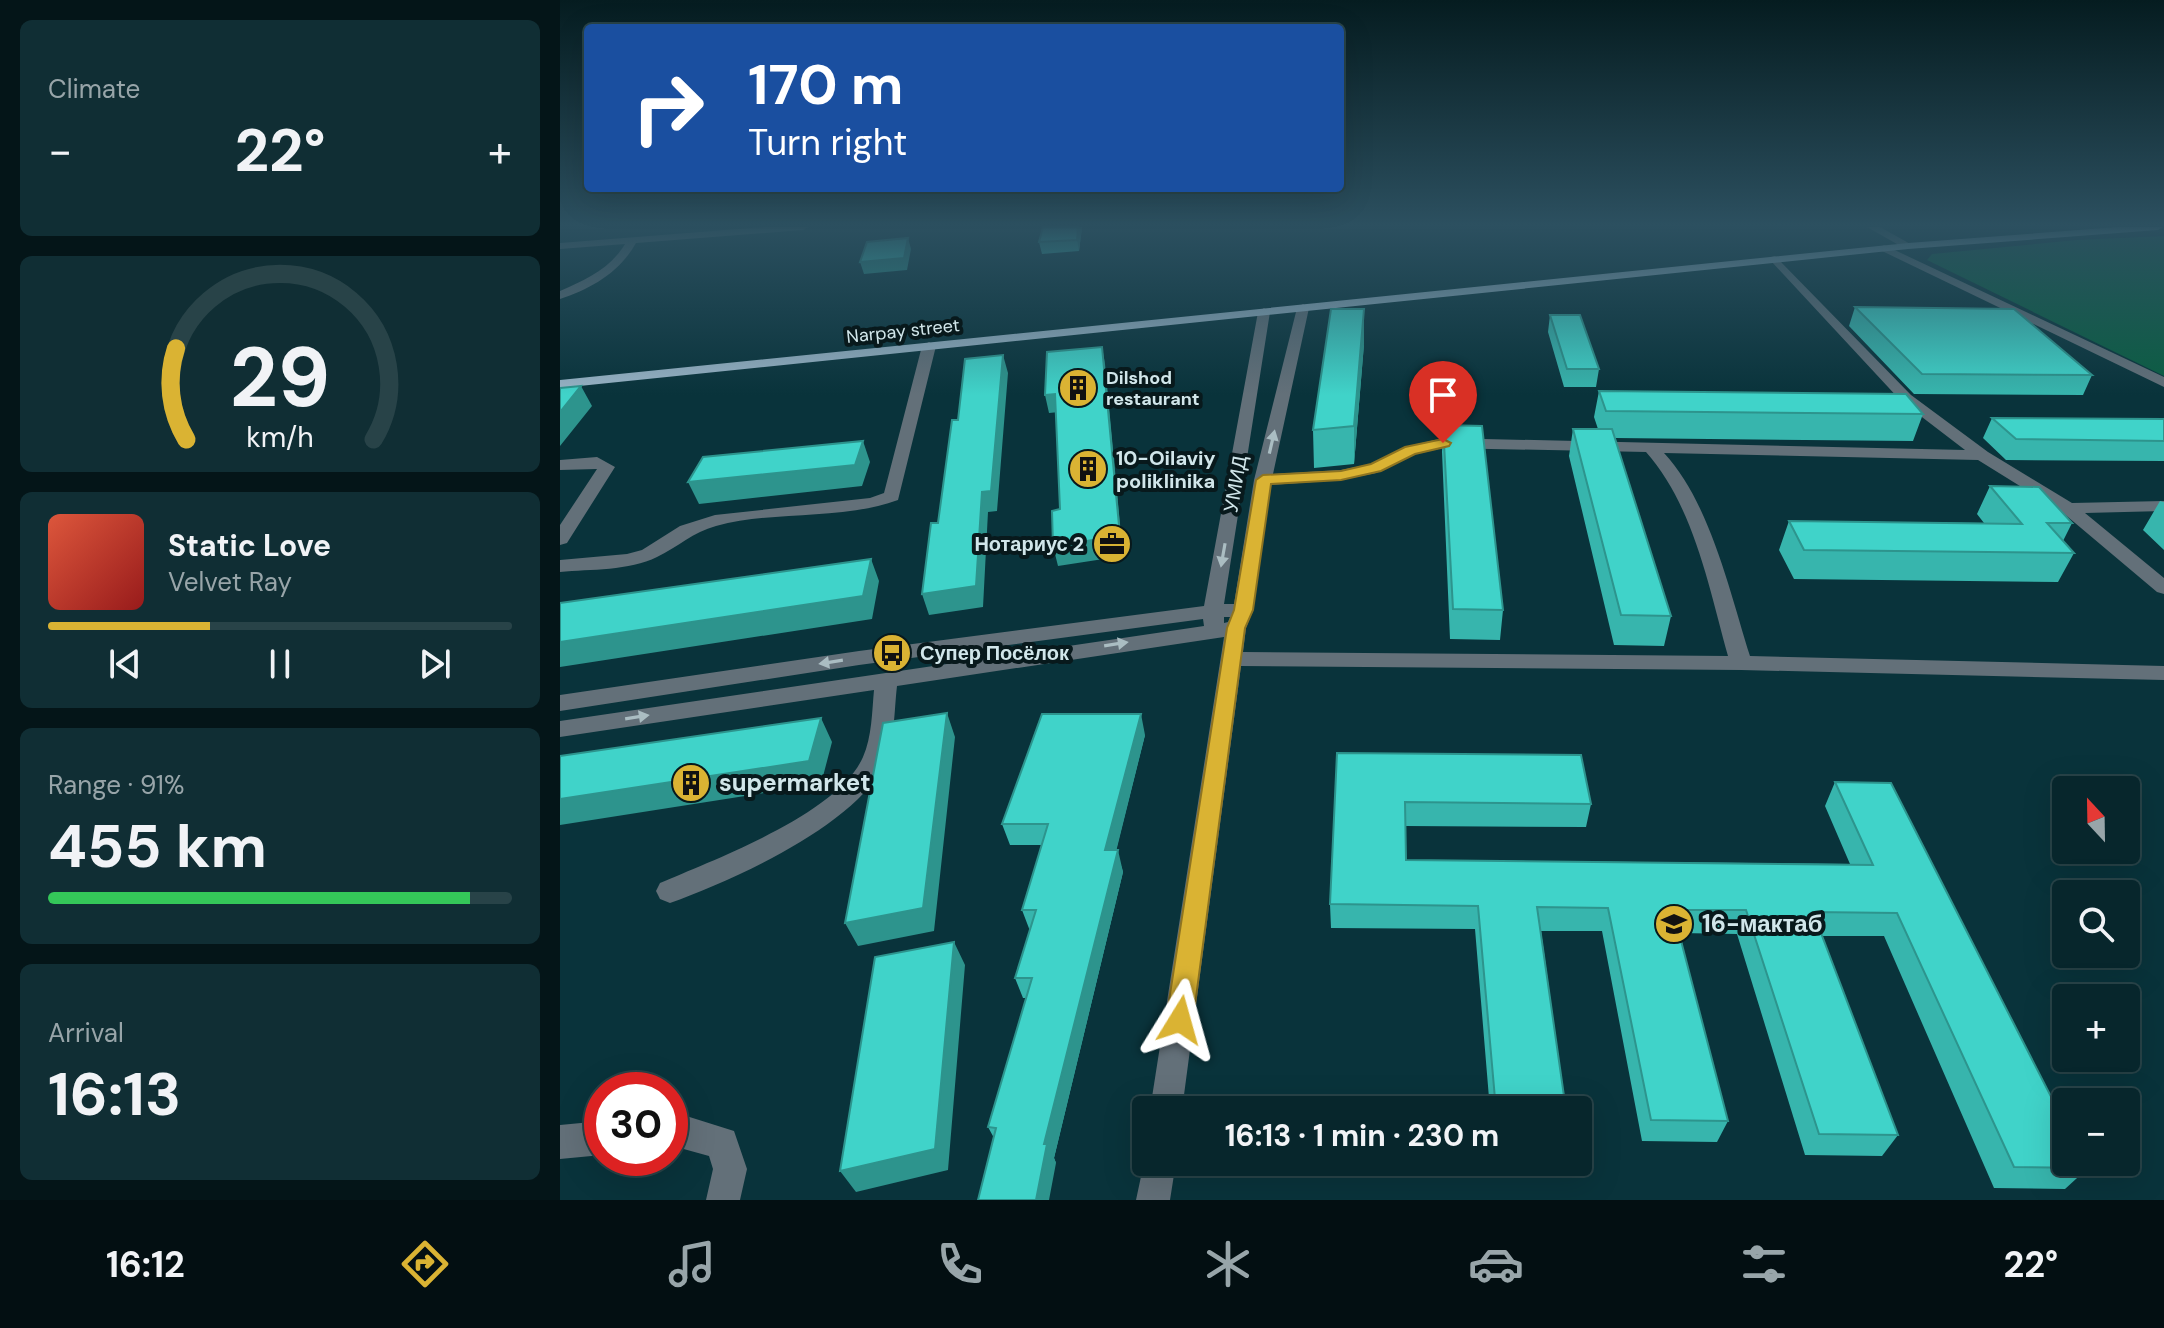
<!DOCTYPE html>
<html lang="en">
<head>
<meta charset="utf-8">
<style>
  body { margin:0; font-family:"DM Sans",sans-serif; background:#102e34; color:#f1f3f6; height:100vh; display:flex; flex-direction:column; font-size:30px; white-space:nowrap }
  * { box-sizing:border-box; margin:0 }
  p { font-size:26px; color:#98a5a9 }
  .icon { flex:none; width:44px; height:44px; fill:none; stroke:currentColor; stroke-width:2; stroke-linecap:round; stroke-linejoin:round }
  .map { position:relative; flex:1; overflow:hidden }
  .side { display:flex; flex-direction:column; gap:20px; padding:20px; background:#041518; width:560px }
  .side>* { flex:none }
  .hud { position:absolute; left:24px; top:24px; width:760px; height:168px; border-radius:8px; box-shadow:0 8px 32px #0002,0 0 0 2px #284348; background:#1a4fa0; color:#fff; overflow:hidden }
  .needle { width:52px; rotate:338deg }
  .tools { position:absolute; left:1492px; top:776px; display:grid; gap:16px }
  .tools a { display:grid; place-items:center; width:88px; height:88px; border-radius:8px; background:#07262c; box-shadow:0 8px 32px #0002,0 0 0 2px #284348; font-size:40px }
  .speed { position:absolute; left:24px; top:1072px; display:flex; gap:16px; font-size:40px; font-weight:700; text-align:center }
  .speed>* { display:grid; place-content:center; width:104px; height:104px; border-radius:50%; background:#07262c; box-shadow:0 8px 32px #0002,0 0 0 2px #284348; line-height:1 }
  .speed .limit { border:12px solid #d22; background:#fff; color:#111 }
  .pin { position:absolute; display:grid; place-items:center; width:68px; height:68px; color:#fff; margin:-82px -34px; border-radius:50% 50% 50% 0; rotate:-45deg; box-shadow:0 0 8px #0007 }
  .pin .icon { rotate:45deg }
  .me { position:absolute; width:88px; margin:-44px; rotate:8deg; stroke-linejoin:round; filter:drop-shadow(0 0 6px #0008) }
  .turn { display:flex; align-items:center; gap:28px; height:168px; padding:0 32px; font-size:36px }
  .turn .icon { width:104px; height:104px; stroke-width:2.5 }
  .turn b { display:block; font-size:56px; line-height:68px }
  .big { font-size:60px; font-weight:700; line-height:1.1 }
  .side .widget { flex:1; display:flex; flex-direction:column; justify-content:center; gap:12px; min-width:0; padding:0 28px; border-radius:12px; background:#102e34 }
  .side .dial { align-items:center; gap:0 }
  .dial svg { height:208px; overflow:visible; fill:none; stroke:#284348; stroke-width:7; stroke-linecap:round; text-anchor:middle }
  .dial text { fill:#f1f3f6; stroke:none }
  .song { display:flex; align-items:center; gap:24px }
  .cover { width:96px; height:96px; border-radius:12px; background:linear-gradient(135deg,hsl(10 70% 55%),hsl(0 70% 35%)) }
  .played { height:8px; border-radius:4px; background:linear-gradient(90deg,#dab333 35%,#284348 35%) }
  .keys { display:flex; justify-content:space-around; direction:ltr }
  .heat { display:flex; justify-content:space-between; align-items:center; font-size:44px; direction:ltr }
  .charge { height:12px; border-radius:6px; background:linear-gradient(90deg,#34c759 91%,#284348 0) }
  .trip { position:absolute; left:572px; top:1096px; width:460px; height:80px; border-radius:8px; background:#07262c; box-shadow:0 8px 32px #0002,0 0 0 2px #284348; font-weight:700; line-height:80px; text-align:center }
  .tab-bar { display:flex; height:128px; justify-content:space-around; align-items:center; background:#030f12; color:#98a5a9 }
  .tab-bar .icon { width:56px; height:56px }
  .tab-bar .selected { color:#dab333 }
  .tab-bar b { font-size:36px; color:#f1f3f6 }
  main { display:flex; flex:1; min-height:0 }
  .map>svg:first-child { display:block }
  .green { fill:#0a5e42 }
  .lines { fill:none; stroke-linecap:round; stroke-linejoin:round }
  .minor { fill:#637079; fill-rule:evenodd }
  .major { fill:#98b3c5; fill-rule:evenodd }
  .wall { fill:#37b5ad }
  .shaded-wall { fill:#2d948d }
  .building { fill:#40d3c9; stroke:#2d948d; stroke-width:2 }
  .oneway { fill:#aabdc2 }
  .route { fill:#dab333; stroke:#8e7421; stroke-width:2 }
  .labels { text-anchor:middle; stroke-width:8; stroke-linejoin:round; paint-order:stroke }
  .far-street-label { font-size:18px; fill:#d1e6ea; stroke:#08191c }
  .far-poi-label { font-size:18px; font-weight:bold; fill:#d1e6ea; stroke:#08191c; text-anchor:start }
  .poi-label { font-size:20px; font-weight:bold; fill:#d1e6ea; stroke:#08191c; text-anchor:start }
  .street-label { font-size:20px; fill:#d1e6ea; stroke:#08191c }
  .near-poi-label { font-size:24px; font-weight:bold; fill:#d1e6ea; stroke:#08191c; text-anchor:start }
</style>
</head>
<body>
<main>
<section class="side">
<div class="widget"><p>Climate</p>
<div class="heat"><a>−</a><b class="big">22°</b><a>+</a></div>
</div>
<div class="widget dial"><svg viewBox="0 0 100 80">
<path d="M14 69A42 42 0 1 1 86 69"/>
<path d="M14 69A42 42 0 0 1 10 34" stroke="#dab333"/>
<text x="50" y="56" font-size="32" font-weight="700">29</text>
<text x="50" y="72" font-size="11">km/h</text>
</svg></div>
<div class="widget">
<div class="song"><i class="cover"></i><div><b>Static Love</b><p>Velvet Ray</p></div></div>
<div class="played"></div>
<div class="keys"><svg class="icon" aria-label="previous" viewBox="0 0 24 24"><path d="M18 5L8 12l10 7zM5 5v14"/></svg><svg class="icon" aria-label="pause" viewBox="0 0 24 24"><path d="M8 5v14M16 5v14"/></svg><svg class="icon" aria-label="next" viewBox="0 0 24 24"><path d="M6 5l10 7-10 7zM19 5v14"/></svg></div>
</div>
<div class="widget"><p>Range · 91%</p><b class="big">455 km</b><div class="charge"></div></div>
<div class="widget"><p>Arrival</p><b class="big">16:13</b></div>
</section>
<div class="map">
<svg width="1604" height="1200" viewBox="0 0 1604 1200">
  <rect width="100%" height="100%" fill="#09333b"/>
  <path class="green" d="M 1604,236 L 1604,376 L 1367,260 L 1372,254 L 1517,240 Z"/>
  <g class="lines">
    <path class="minor" d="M 204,227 L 248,227 L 243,230 L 76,243 C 60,272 31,289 0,299 L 0,291 C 25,280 50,269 65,244 L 0,249 L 0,243 Z
      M 1307,227 L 1320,227 L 1354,246 L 1344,248 Z
      M 1324,245 L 1604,377 L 1604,387 L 1320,250 L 1318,248 Z
      M 1215,256 L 1351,395 L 1428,452 L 1512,503 L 1604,501 L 1604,511 L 1525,513 L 1604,578 L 1604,594 L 1597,592 L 1502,512 L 1418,460 L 1104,453 C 1150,502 1170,593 1190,656 L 1604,666 L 1604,680 L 1181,670 L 681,666 L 622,1110 L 590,1110 L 664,637 L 337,686 C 334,711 335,742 324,765 C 293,827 173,880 110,903 L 100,899 L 96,891 L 100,883 C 155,859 278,814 303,757 C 312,737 312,711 314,690 L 0,737 L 0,721 L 644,626 L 643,619 L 299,665 L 0,711 L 0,695 L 299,651 L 644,606 L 698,312 L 704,308 L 710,312 L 664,604 L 674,604 L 694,480 L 737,308 L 743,304 L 749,308 L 713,474 L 781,470 L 811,464 L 845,447 L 883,438 L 1405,450 L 1341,401 L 1211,261 L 1211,257 ZM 883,448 L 1086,452 C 1134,506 1149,588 1168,656 L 683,652 L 686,628 L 693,610 L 711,485 L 781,480 L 816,473 L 856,454 ZM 664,617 L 670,617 L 668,622 L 664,623 Z
      M 369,342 L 376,346 L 338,500 C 280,521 215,510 156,526 C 133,532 118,547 97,557 C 69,571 31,569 0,572 L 0,560 L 67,554 L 82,550 L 120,526 L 155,515 L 310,498 L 324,493 L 362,346 Z
      M 37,457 L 55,467 L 7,543 L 0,545 L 0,525 L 37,469 L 0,470 L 0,460 Z
      M 120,1114 L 174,1131 L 187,1169 L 180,1200 L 146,1200 L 153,1169 L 149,1156 L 120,1148 L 110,1149 L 110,1115 Z
      M 42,1121 L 42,1155 L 0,1159 L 0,1125 Z
      M 586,1153 L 586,1162 L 616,1162 L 610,1200 L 576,1200 Z"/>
    <path class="major" d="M 1558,227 L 1603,227 L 1598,230 L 1348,249 L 0,388 L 0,380 L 1348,243 Z"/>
  </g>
  <path class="wall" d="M 522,227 L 519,251 L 482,254 L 479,242 Z
    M 1295,307 L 1532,375 L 1523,395 L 1354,394 L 1289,326 Z
    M 990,315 L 1039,369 L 1036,387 L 1004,387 L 988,332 Z
    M 804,344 L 794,464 L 754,468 L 753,430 Z
    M 1039,391 L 1363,414 L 1353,441 L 1055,438 L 1111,616 L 1104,646 L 1054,645 L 1009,456 L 1013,429 L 1038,429 L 1034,417 Z
    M 1432,418 L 1604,419 L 1604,461 L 1446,460 L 1423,438 Z
    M 883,425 L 943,610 L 940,640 L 890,639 L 882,452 Z
    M 1430,486 L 1512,523 L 1503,541 L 1514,553 L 1498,582 L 1234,579 L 1219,550 L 1229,521 L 1424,523 L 1417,514 Z
    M 1600,501 L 1604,502 L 1604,550 L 1583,530 Z
    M 585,735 L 556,850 L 563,872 L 494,1158 L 496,1163 L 434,1138 L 428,1127 L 466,998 L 463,998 L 455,978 L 470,931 L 462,910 L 482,845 L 450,845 L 442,824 Z
    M 777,753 L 1031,804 L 1026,827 L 845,826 L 846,860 L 1290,864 L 1265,806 L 1275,782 L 1528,1168 L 1505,1189 L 1434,1188 L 1324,936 L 1262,936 L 1338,1135 L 1322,1156 L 1245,1155 L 1177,934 L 1119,933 L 1168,1121 L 1157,1142 L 1082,1141 L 1042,931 L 981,931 L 1006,1110 L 930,1110 L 915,929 L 771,928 L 770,904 Z"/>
  <path class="shaded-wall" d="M 518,227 L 522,227 L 519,251 L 517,240 Z
    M 348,238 L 351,249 L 347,270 L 304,274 L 300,262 Z
    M 804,309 L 804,344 L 794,464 L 794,426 Z
    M 542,347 L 545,364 L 563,556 L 498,566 L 493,546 Z
    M 443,355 L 448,373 L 437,511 L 428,512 L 423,607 L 369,615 L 362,594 L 422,492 Z
    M 21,386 L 32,406 L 0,446 L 0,412 Z
    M 495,394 L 499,412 L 489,413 L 485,395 Z
    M 303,441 L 310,462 L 302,486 L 139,504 L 128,482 Z
    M 311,559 L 319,581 L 312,619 L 0,667 L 0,642 Z
    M 387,713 L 395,737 L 374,931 L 298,946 L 285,923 Z
    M 581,714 L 585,735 L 551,872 L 545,850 Z
    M 261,718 L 272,742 L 261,784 L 0,825 L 0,799 Z
    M 558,850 L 563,872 L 494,1158 L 496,1163 L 489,1200 L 476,1200 L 484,1144 Z
    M 394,942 L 405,965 L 388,1170 L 296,1192 L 280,1171 Z"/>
  <path class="building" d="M 483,227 L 518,227 L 517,240 L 479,242 Z
    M 348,238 L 344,258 L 300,262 L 307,242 Z
    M 1295,307 L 1454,309 L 1532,375 L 1362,374 Z
    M 771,309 L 804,309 L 794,426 L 753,430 Z
    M 990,315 L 1020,315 L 1039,369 L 1007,369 Z
    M 542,347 L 560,536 L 493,546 L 492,511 L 500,509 L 495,394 L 485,395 L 487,352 Z
    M 443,355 L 431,491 L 422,492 L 416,586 L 362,594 L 371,523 L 378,523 L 392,420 L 398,420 L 405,359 Z
    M 21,386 L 0,412 L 0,388 Z
    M 1039,391 L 1346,394 L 1363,414 L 1046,411 Z
    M 1432,418 L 1604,419 L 1604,441 L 1456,439 Z
    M 883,425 L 922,426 L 943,610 L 893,609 Z
    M 1013,429 L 1052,429 L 1111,616 L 1061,615 Z
    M 303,441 L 295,465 L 128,482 L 143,457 Z
    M 1430,486 L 1479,487 L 1512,523 L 1487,523 L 1514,553 L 1244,550 L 1229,521 L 1462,524 Z
    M 311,559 L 303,596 L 0,642 L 0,603 Z
    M 387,713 L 363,908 L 285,923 L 323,723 Z
    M 482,714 L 581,714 L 545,850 L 558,850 L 484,1144 L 487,1144 L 476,1200 L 418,1200 L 436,1128 L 428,1127 L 472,978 L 455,978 L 476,910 L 462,910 L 488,824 L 442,824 Z
    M 261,718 L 249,761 L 0,799 L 0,756 Z
    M 777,753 L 1021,755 L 1031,804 L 845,802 L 846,860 L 1313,865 L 1275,782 L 1331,783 L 1506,1126 L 1506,1162 L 1525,1162 L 1528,1168 L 1454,1167 L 1337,913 L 1253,912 L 1338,1135 L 1259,1134 L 1186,910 L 1113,910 L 1168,1121 L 1091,1120 L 1048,908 L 977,907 L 1006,1110 L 936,1110 L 918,906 L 770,904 Z
    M 394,942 L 375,1149 L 280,1171 L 315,957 Z"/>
  <defs><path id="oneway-solid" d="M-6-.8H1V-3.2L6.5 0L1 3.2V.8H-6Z" transform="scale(2)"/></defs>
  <g class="oneway">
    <use href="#oneway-solid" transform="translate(712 442) rotate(-77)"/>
    <use href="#oneway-solid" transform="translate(663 555) rotate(100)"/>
    <use href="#oneway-solid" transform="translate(556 644) rotate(-9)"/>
    <use href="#oneway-solid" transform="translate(271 662) rotate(171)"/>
    <use href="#oneway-solid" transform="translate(77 717) rotate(-9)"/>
  </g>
  <linearGradient id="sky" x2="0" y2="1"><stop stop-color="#051c20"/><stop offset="0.57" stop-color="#2c5060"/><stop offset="1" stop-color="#2c5060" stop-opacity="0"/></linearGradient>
  <rect width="1604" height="395" fill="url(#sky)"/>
  <path class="route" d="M 883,439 L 891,443 L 889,446 L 855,454 L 821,471 L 781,480 L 711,484 L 693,610 L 685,628 L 633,1020 L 629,1029 L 620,1033 L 610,1029 L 606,1020 L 667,628 L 674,610 L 696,480 L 703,475 L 781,471 L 811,464 L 845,447 Z"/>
  <defs>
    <symbol id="building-disc" viewBox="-11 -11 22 22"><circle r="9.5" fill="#dab333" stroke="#08191c"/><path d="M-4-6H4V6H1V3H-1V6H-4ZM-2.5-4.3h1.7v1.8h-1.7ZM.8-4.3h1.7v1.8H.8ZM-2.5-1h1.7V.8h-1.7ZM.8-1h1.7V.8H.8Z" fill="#111"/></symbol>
    <symbol id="office-disc" viewBox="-11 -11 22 22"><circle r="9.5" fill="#dab333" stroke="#08191c"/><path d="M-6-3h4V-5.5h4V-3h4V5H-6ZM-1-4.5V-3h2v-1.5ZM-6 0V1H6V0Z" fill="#111"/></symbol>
    <symbol id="bus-disc" viewBox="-11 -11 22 22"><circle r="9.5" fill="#dab333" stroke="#08191c"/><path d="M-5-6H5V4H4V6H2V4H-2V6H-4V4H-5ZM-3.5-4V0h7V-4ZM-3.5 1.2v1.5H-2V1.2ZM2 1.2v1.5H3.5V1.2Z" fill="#111"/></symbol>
    <symbol id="school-disc" viewBox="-11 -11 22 22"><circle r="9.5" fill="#dab333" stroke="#08191c"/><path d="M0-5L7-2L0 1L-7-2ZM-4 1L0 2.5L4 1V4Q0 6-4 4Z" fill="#111"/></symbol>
  </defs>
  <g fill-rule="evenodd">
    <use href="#building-disc" x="496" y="366" width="44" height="44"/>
    <use href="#building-disc" x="506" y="447" width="44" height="44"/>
    <use href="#office-disc" x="530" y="522" width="44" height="44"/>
    <use href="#bus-disc" x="310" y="631" width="44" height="44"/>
    <use href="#building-disc" x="109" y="761" width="44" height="44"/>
    <use href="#school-disc" x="1092" y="902" width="44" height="44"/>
  </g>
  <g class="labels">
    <g class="far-street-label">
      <text transform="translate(343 331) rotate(-6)" y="6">Narpay street</text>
    </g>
    <g class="far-poi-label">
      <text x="546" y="384">Dilshod<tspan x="546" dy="21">restaurant</tspan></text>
    </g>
    <g class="poi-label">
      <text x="556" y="465">10-Oilaviy<tspan x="556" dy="23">poliklinika</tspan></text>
      <text x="524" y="551" text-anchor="end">Нотариус 2</text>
      <text x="360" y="660">Супер Посёлок</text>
    </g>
    <g class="street-label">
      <text transform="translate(675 484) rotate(-80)" y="7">УМИД</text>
    </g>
    <g class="near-poi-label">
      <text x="159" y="791">supermarket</text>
      <text x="1142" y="932">16-мактаб</text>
    </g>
  </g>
</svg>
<div class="tools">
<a><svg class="needle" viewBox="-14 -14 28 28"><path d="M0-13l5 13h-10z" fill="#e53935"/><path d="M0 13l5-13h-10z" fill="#98a5a9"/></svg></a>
<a><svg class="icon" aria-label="search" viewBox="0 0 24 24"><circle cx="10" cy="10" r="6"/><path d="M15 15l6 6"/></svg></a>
<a>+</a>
<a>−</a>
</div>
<div class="speed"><div class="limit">30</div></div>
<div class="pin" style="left:883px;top:443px;background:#d93025"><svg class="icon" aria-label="arrive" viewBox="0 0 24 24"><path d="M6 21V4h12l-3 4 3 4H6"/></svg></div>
<svg class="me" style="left:620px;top:1020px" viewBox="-20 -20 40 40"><path d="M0-17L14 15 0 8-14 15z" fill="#dab333" stroke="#fff" stroke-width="4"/></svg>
<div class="trip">16:13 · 1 min · 230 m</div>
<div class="hud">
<div class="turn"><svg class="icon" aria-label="right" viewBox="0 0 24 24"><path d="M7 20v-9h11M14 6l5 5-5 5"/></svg><div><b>170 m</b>Turn right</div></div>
</div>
</div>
</main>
<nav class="tab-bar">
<b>16:12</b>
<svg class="icon selected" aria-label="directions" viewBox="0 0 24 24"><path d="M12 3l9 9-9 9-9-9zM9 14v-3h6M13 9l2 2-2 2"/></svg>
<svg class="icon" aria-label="music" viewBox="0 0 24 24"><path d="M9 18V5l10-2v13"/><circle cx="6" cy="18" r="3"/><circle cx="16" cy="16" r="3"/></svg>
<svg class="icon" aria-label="phone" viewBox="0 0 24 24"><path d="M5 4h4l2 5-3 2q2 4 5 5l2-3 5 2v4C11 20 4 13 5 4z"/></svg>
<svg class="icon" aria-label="climate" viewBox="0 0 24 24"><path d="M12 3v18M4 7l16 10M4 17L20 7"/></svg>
<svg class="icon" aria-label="car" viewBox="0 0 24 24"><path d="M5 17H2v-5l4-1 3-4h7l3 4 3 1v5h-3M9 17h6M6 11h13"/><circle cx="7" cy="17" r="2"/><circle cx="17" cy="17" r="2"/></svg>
<svg class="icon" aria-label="filters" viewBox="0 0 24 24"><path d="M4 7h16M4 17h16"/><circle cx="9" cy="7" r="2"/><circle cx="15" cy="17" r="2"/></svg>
<b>22°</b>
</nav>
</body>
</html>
